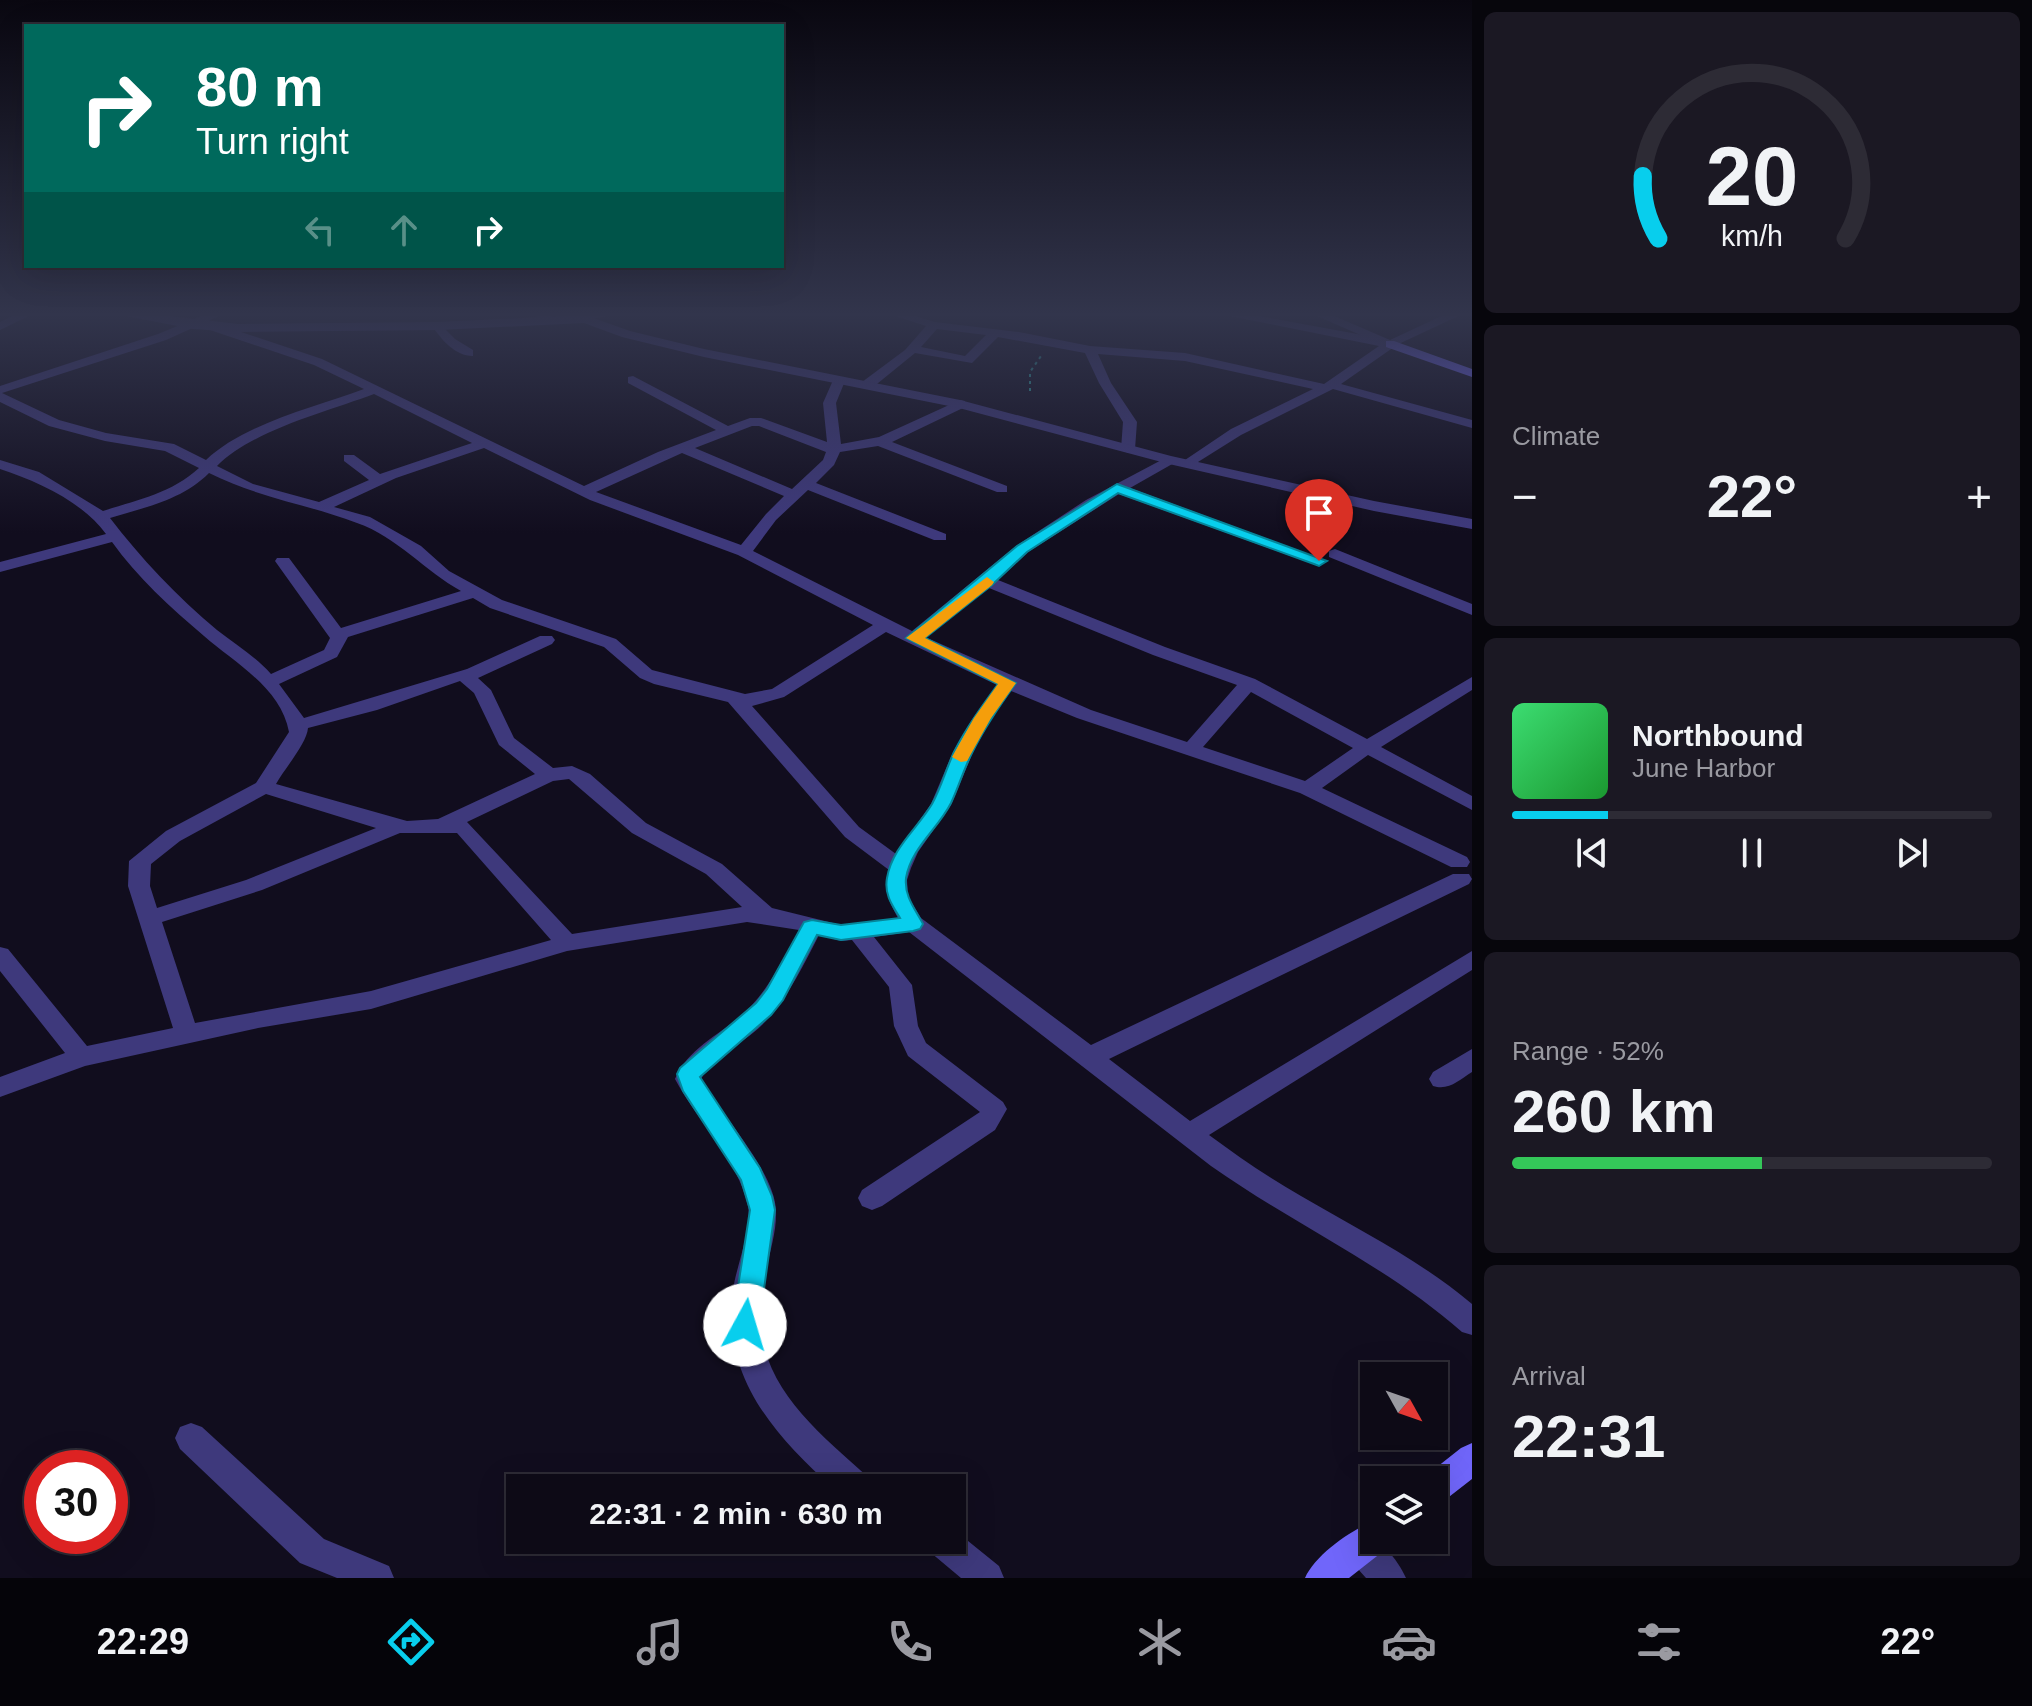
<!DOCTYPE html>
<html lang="en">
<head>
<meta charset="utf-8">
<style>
  body { margin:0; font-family:Arial,sans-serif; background:#1b1823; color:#f1f3f6; height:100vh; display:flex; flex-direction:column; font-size:30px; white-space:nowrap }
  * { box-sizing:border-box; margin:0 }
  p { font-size:26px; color:#9a9aa1 }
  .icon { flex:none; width:44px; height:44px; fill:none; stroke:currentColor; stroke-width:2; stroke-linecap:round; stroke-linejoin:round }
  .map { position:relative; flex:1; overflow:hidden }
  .drawer { display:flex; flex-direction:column; gap:12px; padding:12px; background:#07060c; width:560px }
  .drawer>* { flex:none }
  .top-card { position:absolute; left:24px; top:24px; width:760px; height:244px; border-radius:0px; box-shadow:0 8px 32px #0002,0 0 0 2px #2d2b35; background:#00695c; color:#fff; overflow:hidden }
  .needle { width:52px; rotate:130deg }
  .fabs { position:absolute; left:1360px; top:1362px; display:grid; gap:16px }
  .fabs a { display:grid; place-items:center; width:88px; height:88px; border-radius:0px; background:#0d0a16; box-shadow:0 8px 32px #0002,0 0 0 2px #2d2b35; font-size:40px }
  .speed { position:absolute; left:24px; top:1450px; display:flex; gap:16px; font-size:40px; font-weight:700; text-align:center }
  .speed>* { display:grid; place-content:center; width:104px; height:104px; border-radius:50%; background:#0d0a16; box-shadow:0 8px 32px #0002,0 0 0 2px #2d2b35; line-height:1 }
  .speed .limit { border:12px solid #d22; background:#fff; color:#111 }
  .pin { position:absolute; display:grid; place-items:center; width:68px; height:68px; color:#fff; margin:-82px -34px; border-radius:50% 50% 50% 0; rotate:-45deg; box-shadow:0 0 8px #0007 }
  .pin .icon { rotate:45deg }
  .me { position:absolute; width:88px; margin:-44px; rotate:6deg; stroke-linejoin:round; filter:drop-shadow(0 0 6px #0008) }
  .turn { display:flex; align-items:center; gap:28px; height:168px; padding:0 40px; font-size:36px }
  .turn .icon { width:104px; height:104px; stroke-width:2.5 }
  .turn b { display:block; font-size:56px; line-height:68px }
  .lanes { display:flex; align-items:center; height:76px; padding:0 40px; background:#0003; justify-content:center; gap:40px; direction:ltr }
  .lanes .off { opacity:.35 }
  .big { font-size:60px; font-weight:700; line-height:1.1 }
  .drawer .widget { flex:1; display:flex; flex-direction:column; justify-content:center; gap:12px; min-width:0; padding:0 28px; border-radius:12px; background:#1b1823 }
  .drawer .dial { align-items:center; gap:0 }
  .dial svg { height:208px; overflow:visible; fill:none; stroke:#2d2b35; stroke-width:7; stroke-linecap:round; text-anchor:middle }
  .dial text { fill:#f1f3f6; stroke:none }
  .song { display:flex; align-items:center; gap:24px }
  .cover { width:96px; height:96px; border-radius:12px; background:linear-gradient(135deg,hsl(140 70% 55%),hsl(130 70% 35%)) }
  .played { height:8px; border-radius:4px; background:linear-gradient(90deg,#08ceed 20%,#2d2b35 20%) }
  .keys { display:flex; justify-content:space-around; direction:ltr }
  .heat { display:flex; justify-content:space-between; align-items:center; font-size:44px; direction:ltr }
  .charge { height:12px; border-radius:6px; background:linear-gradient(90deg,#34c759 52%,#2d2b35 0) }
  .trip { position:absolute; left:506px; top:1474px; width:460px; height:80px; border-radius:0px; background:#0d0a16; box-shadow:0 8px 32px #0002,0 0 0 2px #2d2b35; font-weight:700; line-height:80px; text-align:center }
  .dock { display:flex; height:128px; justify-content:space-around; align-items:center; background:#050409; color:#9a9aa1 }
  .dock .icon { width:56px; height:56px }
  .dock .active { color:#08ceed }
  .dock b { font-size:36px; color:#f1f3f6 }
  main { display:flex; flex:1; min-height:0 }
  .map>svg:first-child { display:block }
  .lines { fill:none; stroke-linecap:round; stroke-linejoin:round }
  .path { stroke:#31aca9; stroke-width:2; stroke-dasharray:3 4; stroke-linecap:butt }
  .minor { fill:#3e397c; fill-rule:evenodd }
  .tertiary { fill:#3e397c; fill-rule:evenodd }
  .secondary { fill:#7066fa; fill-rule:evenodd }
  .route { fill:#08ceed; stroke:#05869a; stroke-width:2 }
  .slow { fill:#f59e0b }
</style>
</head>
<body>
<main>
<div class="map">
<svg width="1472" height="1578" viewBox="0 0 1472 1578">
  <rect width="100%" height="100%" fill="#110d1e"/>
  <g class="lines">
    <path class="path" d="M 1030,391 L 1030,372 L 1041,356"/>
    <path class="minor" d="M 20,312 L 37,312 L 0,330 L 0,322 Z
      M 211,312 L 228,312 L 166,340 L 2,393 L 59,420 L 106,433 L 174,444 L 206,460 C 243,424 315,407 364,389 L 314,365 L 210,330 L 208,327 L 214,323 L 322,359 L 584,486 L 658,452 L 716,430 L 628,383 L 628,377 L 633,376 L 728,426 L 750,418 L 761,418 L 827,442 L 823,403 L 834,378 L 844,378 L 845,381 L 836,403 L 841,444 L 879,437 L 960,400 L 965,401 L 965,407 L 892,442 L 1007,486 L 1007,492 L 997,492 L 878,446 L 840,452 L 834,465 L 816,483 L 946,534 L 946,540 L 934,540 L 808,490 L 776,520 L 753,551 L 912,631 L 1016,546 L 1086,500 L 1169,456 L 1176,460 L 1174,463 L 1130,488 L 1327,561 L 1319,566 L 1313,564 L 1119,494 L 1028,552 L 998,580 L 1165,647 L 1255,679 L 1367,739 L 1472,677 L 1472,690 L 1381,747 L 1472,796 L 1472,810 L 1368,755 L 1322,788 L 1467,857 L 1470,862 L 1467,867 L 1451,867 L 1300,793 L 1077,718 L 1011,691 L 991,719 L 973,752 L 951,805 L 918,852 L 911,868 L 907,880 L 908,897 L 921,918 L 1091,1045 L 1453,874 L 1469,874 L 1472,879 L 1469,884 L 1109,1059 L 1190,1121 L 1472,951 L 1472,970 L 1209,1135 C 1239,1157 1269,1178 1301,1196 C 1359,1230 1420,1260 1472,1304 L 1472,1335 L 1462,1332 C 1386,1265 1293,1224 1211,1166 L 909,932 L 874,937 L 912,985 L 918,1026 L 926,1043 L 1003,1102 L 1007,1109 L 995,1130 L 882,1206 L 872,1210 L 862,1206 L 858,1198 L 862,1190 L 980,1112 L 908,1056 L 894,1026 L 889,987 L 852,940 L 841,941 L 819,935 C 803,966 787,1000 762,1025 C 743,1044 714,1055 701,1079 C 720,1114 775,1171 776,1211 C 777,1238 764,1268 761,1296 C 751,1379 812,1427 868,1477 L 873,1488 L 833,1488 C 771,1432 719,1373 734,1284 C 738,1263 752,1226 748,1206 C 738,1159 697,1121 675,1079 C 690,1044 728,1032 752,1005 C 772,983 785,956 799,930 L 747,922 L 567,951 L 371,1009 L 258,1028 L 85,1066 L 0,1097 L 0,1077 L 65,1053 L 0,971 L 0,947 L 8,949 L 87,1046 L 173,1028 L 128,886 L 129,861 L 166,831 L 256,783 L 289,732 C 281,688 235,663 204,636 C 171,608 137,577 112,542 L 0,572 L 0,562 L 106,534 C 83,502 37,481 0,469 L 0,460 L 39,472 L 103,511 C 137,500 172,493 199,468 L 165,451 L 105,441 L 49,426 L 0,402 L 0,386 L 158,334 ZM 374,394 L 472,443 L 380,474 L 354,455 L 344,455 L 344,461 L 369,480 L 319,502 L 253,484 L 217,466 C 253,430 326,412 374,394 ZM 752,426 L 759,426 L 826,452 L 823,460 L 792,489 L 695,448 ZM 484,448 L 590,500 L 738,555 L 873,625 L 772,689 L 745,694 L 652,670 L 616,639 L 502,600 L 449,571 L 421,546 L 370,517 L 334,507 L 396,478 ZM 682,453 L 784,496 L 766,514 L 741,545 L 596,492 ZM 209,473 C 259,498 307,504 357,523 C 397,537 425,571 461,591 L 341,628 L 289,558 L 277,558 L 275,561 L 330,638 L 324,650 L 271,674 C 255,656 236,645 217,630 C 177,597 140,557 110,518 C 146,507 182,500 209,473 ZM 989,588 L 1153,655 L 1237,685 L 1187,742 L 1091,710 L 925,637 ZM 473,598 L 490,608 L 604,647 L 640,678 L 654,684 L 728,702 L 845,837 L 889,870 C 882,889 889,901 898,918 L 841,925 L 772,908 L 722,864 L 646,823 L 590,774 L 572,766 L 553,768 L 514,738 L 491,690 L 478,678 L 552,644 L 555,640 L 552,636 L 540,636 L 467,669 L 304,718 L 279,684 L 337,657 L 348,637 ZM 886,632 L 997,685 L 973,718 L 953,752 L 931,804 L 896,854 L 859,827 L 752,706 L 784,697 ZM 460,681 L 474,693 L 499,745 L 535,774 L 438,819 L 407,821 L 276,784 C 285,768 307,743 308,728 L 377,710 ZM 1251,692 L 1353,748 L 1305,781 L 1203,747 ZM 569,779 L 632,833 L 706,874 L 742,907 L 572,934 L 467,822 L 553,781 ZM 266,794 L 376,828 L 246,880 L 157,908 L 150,886 L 151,864 L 180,841 ZM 400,833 L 457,833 L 551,940 L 371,991 L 195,1023 L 162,922 L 262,890 Z
      M 527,312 L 544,312 L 556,319 L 550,323 Z
      M 591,312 L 631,312 L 574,322 L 568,318 Z
      M 883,312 L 903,312 L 935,322 L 1019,332 L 1090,346 L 1185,353 L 1324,384 L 1379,346 L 1210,312 L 1238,312 L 1390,340 L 1394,341 L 1394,347 L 1341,384 L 1472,420 L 1472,428 L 1333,389 L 1241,435 L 1190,467 L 1183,463 L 1185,460 L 1231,429 L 1313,389 L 1185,361 L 1098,354 L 1111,383 L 1137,422 L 1135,449 L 1128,453 L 1121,449 L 1123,422 L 1099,383 L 1085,353 L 998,337 L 972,363 L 915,353 L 872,388 L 862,388 L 862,382 L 905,350 L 926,326 ZM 937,329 L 986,335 L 965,356 L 921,347 Z
      M 438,322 L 455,339 L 473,350 L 473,356 C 455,356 442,340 432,326 Z
      M 1335,549 L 1472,604 L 1472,615 L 1329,557 L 1329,551 Z
      M 1472,1049 L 1472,1072 C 1459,1080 1449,1091 1433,1086 L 1429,1079 L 1433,1072 Z
      M 191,1423 L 202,1427 L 324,1539 L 389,1566 L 394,1578 L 337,1578 L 300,1563 L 180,1449 L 175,1438 L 180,1427 Z
      M 952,1528 L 999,1566 L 1004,1578 L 961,1578 L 930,1552 L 925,1540 L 952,1540 Z
      M 1361,1530 C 1379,1538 1397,1558 1406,1578 L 1366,1578 L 1349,1559 L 1344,1547 L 1349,1535 Z"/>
    <path class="tertiary" d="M 105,312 L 136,312 L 238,324 L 438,322 L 585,315 L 630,331 L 704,349 L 960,400 L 1171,456 L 1374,501 L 1472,519 L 1472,529 L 1374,511 L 1169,464 L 959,408 L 704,357 L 622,337 L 584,323 L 438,330 L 238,332 L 193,329 Z
      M 1308,312 L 1325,312 L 1390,340 L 1450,312 L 1467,312 L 1390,348 Z"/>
    <path class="secondary" d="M 1386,341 L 1394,341 L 1472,369 L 1472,377 L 1386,347 Z
      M 1472,1443 L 1472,1479 L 1445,1500 L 1434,1505 L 1434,1480 L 1422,1480 L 1423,1478 L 1461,1448 Z
      M 1374,1521 L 1374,1540 L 1389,1540 L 1386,1549 L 1349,1578 L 1305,1578 C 1315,1555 1351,1530 1374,1521 Z"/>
  </g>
  <linearGradient id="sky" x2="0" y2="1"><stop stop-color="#090710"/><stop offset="0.59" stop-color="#32354c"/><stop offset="1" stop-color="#32354c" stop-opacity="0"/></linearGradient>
  <rect width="1472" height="533" fill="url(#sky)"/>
  <path class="route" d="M 1117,484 L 1327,561 L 1319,566 L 1314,564 L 1118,493 L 1027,552 L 992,585 L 925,638 L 1016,683 C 1000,705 985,727 973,751 C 964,768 959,786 951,803 C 938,829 911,848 906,878 C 904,896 915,909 923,924 L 920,929 L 913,931 L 841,940 L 817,935 L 783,1000 L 771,1015 L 700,1077 L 760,1168 L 772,1196 L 775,1210 L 759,1325 L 755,1334 L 745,1338 L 736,1334 L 732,1325 L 750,1210 L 741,1180 L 683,1091 L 677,1074 L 680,1068 L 756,1003 L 767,989 L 804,922 L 812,920 L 841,925 L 900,918 C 892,905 884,894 887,878 C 892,848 917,829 932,804 C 941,788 946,769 954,752 C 966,728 982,706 998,684 L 906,638 L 1017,546 Z"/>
  <path class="slow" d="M 987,577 L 994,582 L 992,585 L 925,638 L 1016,683 L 991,718 L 967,761 L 961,762 L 952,757 L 974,718 L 998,684 L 906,638 Z"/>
</svg>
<div class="fabs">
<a><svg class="needle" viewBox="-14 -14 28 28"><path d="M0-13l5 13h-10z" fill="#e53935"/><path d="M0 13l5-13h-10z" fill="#9a9aa1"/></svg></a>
<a><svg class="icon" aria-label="layers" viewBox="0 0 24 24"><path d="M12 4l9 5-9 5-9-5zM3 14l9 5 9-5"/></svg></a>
</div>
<div class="speed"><div class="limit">30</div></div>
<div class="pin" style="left:1319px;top:561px;background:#d93025"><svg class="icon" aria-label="arrive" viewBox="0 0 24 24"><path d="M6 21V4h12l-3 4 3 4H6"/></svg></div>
<svg class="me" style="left:745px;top:1325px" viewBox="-20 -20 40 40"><circle r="19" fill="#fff"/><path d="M0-13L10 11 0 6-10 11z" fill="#08ceed"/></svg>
<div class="trip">22:31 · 2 min · 630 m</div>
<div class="top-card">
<div class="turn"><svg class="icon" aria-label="right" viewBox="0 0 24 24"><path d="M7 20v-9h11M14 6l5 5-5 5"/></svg><div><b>80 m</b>Turn right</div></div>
<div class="lanes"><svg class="icon off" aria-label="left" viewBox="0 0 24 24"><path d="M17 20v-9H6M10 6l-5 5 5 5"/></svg><svg class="icon off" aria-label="ahead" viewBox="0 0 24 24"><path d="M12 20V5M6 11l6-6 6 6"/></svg><svg class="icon" aria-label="right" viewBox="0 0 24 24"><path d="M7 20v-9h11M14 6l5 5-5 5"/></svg></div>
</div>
</div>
<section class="drawer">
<div class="widget dial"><svg viewBox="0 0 100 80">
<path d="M14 69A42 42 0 1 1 86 69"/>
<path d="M14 69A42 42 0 0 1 8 45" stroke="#08ceed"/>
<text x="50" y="56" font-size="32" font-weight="700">20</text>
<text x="50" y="72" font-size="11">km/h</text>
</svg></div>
<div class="widget"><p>Climate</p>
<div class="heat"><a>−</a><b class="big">22°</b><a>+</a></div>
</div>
<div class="widget">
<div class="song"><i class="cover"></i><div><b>Northbound</b><p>June Harbor</p></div></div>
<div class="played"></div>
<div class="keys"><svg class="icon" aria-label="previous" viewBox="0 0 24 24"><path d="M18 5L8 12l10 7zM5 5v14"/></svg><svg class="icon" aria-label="pause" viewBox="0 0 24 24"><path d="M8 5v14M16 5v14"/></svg><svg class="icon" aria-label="next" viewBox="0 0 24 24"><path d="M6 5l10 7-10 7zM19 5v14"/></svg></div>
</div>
<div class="widget"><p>Range · 52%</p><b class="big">260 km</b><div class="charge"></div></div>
<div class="widget"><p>Arrival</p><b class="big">22:31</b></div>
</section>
</main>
<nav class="dock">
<b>22:29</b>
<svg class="icon active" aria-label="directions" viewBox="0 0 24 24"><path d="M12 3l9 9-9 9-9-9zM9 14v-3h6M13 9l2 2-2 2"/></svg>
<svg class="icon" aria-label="music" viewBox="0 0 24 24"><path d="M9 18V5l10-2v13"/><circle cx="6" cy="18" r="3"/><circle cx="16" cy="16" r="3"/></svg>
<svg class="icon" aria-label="phone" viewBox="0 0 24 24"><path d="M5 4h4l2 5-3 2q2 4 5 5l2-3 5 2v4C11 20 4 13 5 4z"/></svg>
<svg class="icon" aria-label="climate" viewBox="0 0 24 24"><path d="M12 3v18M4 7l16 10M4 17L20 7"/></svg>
<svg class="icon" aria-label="car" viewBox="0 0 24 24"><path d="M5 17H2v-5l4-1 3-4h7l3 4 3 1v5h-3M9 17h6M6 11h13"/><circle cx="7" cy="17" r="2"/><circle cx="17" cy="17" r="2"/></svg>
<svg class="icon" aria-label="filters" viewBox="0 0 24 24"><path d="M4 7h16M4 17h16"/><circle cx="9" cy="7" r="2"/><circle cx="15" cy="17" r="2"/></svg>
<b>22°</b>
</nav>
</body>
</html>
